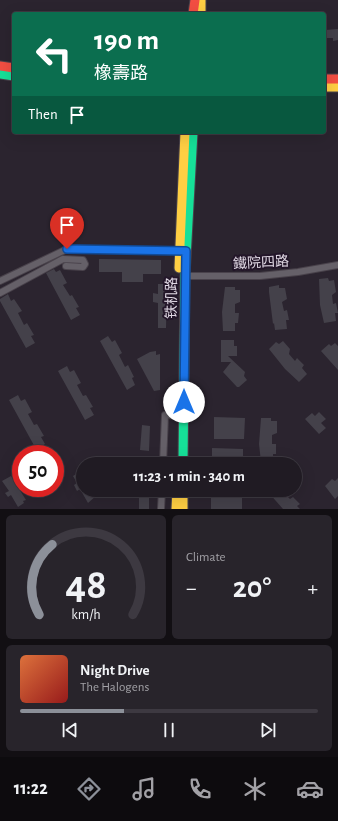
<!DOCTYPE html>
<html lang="en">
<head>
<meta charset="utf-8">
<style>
  body { margin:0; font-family:"Alegreya Sans","Noto Sans SC",sans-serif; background:#28242b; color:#f1f3f6; height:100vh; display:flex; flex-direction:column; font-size:15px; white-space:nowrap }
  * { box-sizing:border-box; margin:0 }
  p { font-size:13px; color:#a2a1a6 }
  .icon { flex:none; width:22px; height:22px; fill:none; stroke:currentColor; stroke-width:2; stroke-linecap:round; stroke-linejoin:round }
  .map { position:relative; height:509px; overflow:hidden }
  .drawer { display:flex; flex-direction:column; gap:6px; padding:6px; background:#120f13; flex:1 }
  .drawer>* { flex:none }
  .hud { position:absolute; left:12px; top:12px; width:314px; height:122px; border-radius:4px; box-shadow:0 4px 16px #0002,0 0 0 1px #3d3941; background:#0b6e4f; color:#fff; overflow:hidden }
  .speed { position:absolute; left:12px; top:445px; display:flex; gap:8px; font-size:20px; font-weight:700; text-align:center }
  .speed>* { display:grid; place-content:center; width:52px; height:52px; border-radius:50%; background:#201b23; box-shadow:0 4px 16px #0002,0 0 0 1px #3d3941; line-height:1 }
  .speed .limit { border:6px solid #d22; background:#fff; color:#111 }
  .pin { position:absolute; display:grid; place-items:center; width:34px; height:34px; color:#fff; margin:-41px -17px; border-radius:50% 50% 50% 0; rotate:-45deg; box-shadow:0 0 4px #0007 }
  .pin .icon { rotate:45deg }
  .me { position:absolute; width:44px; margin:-22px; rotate:0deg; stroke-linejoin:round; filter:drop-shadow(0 0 3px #0008) }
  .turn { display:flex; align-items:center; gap:14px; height:84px; padding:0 16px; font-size:18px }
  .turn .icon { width:52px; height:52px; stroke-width:2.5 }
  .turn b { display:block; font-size:28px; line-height:34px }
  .then { display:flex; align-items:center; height:38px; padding:0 16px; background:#0003; gap:8px; font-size:15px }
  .big { font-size:30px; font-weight:700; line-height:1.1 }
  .drawer .widget { flex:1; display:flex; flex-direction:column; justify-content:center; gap:6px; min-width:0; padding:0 14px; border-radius:6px; background:#28242b }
  .drawer .dial { align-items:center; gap:0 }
  .dial svg { height:104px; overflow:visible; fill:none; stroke:#3d3941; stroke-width:7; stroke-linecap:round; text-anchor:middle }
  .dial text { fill:#f1f3f6; stroke:none }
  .song { display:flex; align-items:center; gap:12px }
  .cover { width:48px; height:48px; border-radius:6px; background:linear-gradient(135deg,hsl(20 70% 55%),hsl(0 70% 35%)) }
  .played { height:4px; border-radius:2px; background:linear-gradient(90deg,#8c9099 35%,#3d3941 35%) }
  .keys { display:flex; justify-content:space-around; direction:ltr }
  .heat { display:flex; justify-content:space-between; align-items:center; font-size:22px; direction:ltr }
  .drawer .tiles { flex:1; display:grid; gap:6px; grid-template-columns:1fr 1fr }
  .widget:last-child { grid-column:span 2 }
  .trip { position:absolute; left:76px; top:457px; width:226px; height:40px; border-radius:20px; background:#201b23; box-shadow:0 4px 16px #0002,0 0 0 1px #3d3941; font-weight:700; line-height:40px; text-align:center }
  .tab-bar { display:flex; height:64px; justify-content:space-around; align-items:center; background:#0d0b0e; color:#a2a1a6 }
  .tab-bar .icon { width:28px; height:28px }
  .tab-bar .current { color:#8c9099 }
  .tab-bar b { font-size:18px; color:#f1f3f6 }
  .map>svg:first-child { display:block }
  .building { fill:#44414a }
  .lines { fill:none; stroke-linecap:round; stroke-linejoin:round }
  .street-casing { stroke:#49424b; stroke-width:8 }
  .fast-casing { stroke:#49424b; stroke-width:11 }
  .slow-casing { stroke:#49424b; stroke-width:11 }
  .jam-casing { stroke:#49424b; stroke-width:11 }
  .street { stroke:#656068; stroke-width:6 }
  .fast { stroke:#16e098; stroke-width:9 }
  .slow { stroke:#ffcf43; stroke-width:9 }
  .jam { stroke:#f24e42; stroke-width:9 }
  .route-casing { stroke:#114b97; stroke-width:10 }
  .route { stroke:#1a73e8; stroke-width:7 }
  .labels { text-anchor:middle; stroke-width:4; stroke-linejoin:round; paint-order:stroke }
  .street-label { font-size:14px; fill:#e0d8e4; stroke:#231629 }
</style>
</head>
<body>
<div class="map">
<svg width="338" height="509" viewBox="0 0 338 509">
  <rect width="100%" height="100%" fill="#2b242f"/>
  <path class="building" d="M 338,29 L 338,40 L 333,41 L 333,38 L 326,38 L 325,30 Z
    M 99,259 L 161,260 L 161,274 L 143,274 L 143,282 L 122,282 L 122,272 L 99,272 Z
    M 54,269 L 56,272 L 60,270 L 67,283 L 63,285 L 70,296 L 72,295 L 79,307 L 76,308 L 80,315 L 71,320 L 46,273 Z
    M 328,278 L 329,281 L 334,280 L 336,292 L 332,295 L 333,304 L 336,303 L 338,313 L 335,313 L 336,321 L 324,323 L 320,305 L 319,279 Z
    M 158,284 L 167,284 L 166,328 L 158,328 L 158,303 L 153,302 L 153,293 L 158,294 Z
    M 279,285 L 279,288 L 285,288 L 287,299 L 282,302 L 284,311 L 287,310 L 289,320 L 286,320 L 287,329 L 275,330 L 274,323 L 273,324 L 269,292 L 269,287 Z
    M 225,287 L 235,287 L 235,290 L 240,290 L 240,302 L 235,304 L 235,313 L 239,313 L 238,323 L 235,323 L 235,331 L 223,331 L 222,312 Z
    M 8,294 L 11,301 L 14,299 L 22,311 L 18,313 L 24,325 L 27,323 L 34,335 L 31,336 L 35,343 L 26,348 L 0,301 L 0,299 Z
    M 108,336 L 112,342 L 115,340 L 122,353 L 119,355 L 125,367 L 128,365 L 134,377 L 132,378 L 135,385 L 127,390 L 100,341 Z
    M 221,340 L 234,340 L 234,346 L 237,346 L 237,356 L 228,356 L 245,372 L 244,376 L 247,380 L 239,387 L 237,387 L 223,372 L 231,362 L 221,362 Z
    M 283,341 L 290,349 L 289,354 L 295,361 L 297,358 L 304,365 L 302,368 L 307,374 L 299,382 L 285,369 L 269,349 L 276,342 L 279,344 Z
    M 335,343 L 338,346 L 338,370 L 321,351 L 329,344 L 331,346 Z
    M 156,351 L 156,355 L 160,354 L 160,390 L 154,391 L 137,359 L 150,352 Z
    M 67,366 L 70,372 L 74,370 L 81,383 L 77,385 L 83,396 L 86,395 L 93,407 L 90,408 L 94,415 L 85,420 L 58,371 Z
    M 18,395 L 21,401 L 25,399 L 32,412 L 28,414 L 34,425 L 37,424 L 44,436 L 41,437 L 45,444 L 36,449 L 9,400 Z
    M 319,412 L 326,419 L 321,423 L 326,428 L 319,434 L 305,419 L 312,413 L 315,416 Z
    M 214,417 L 245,418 L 244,439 L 214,439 Z
    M 261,418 L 271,418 L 271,421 L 277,421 L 277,433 L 272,435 L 272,444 L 276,444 L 276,454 L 273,454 L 273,462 L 261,462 L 259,444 Z
    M 142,425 L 150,426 L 149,451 L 140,450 Z
    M 212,448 L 243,449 L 243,464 L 212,464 Z
    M 83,470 L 83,490 L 94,490 L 97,495 L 88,503 L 80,489 L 77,491 L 74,485 L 77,483 L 73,476 Z
    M 11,476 L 26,500 L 23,501 L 24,503 L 18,507 L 11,495 L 8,497 L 5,493 L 9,491 L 2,481 Z
    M 338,478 L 338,496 L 335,499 L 325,486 L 332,479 L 335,481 Z
    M 139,490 L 149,490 L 149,509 L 139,509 Z
    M 211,490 L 242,490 L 242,509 L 211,509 Z
    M 270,490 L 288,490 L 284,493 L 290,499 L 293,497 L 300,504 L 297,506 L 300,509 L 283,509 L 268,492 Z"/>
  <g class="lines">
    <defs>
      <path id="street" d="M 185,276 L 260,276 L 298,272 L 338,265
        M 0,281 L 67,249 L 182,251
        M 0,293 L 63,259 L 83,260 L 85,264 L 83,267 L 66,266
        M 163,464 L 165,415 L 183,416
        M 161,509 L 162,490"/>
      <path id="fast" d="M 0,74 L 14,76
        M 183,464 L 185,276 L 193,132"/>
      <path id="slow" d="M 201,0 L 201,14
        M 324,87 L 338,87
        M 179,268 L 185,132
        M 183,490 L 183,509
        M 176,509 L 177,490"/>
      <path id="jam" d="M 193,14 L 195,0
        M 0,66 L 14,68
        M 324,79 L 338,79"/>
    </defs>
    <use href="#street" class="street-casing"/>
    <use href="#fast" class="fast-casing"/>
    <use href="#slow" class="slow-casing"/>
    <use href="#jam" class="jam-casing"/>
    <use href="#street" class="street"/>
    <use href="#fast" class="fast"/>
    <use href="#slow" class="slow"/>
    <use href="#jam" class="jam"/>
  </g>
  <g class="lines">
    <defs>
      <path id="route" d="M 67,249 L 186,251 L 184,402"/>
    </defs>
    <use href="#route" class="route-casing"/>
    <use href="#route" class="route"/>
  </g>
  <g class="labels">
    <g class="street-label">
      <text transform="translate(261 262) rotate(-3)" y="5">鐵院四路</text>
      <text transform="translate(171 298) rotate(-89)" y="5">铁机路</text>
    </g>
  </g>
</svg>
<div class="speed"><div class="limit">50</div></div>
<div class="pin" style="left:67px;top:249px;background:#d93025"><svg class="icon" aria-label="arrive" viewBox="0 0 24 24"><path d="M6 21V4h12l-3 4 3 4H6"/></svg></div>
<svg class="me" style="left:184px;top:402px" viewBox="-20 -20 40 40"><circle r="19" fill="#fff"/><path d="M0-13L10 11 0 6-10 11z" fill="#1a73e8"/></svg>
<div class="trip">11:23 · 1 min · 340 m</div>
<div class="hud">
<div class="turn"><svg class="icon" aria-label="left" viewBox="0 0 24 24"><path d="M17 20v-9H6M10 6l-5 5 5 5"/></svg><div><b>190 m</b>橡壽路</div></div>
<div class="then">Then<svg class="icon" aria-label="arrive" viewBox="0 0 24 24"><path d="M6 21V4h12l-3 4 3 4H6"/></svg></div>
</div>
</div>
<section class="drawer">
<div class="tiles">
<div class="widget dial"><svg viewBox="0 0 100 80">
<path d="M14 69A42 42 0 1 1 86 69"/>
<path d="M14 69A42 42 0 0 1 24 15" stroke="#8c9099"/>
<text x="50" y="56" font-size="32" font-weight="700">48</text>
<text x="50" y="72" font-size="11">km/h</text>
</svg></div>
<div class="widget"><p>Climate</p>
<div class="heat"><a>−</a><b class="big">20°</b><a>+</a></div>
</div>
<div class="widget">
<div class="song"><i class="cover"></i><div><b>Night Drive</b><p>The Halogens</p></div></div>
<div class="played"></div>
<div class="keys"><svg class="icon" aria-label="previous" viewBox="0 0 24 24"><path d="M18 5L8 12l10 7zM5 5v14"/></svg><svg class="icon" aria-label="pause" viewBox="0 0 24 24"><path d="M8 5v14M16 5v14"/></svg><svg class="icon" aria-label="next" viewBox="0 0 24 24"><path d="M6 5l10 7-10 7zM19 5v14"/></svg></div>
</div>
</div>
</section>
<nav class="tab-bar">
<b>11:22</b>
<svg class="icon current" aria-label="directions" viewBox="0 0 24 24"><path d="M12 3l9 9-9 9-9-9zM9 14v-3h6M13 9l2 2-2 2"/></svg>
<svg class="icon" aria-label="music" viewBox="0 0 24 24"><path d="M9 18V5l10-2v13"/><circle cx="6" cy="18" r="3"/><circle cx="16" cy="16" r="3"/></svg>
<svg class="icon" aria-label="phone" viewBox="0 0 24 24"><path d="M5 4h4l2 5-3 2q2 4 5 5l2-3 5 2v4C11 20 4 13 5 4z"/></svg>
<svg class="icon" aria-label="climate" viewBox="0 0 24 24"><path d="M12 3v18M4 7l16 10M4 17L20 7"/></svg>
<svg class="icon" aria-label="car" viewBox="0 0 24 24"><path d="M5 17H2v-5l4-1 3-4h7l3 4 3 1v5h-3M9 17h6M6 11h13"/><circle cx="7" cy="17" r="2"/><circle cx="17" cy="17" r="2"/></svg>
</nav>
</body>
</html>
